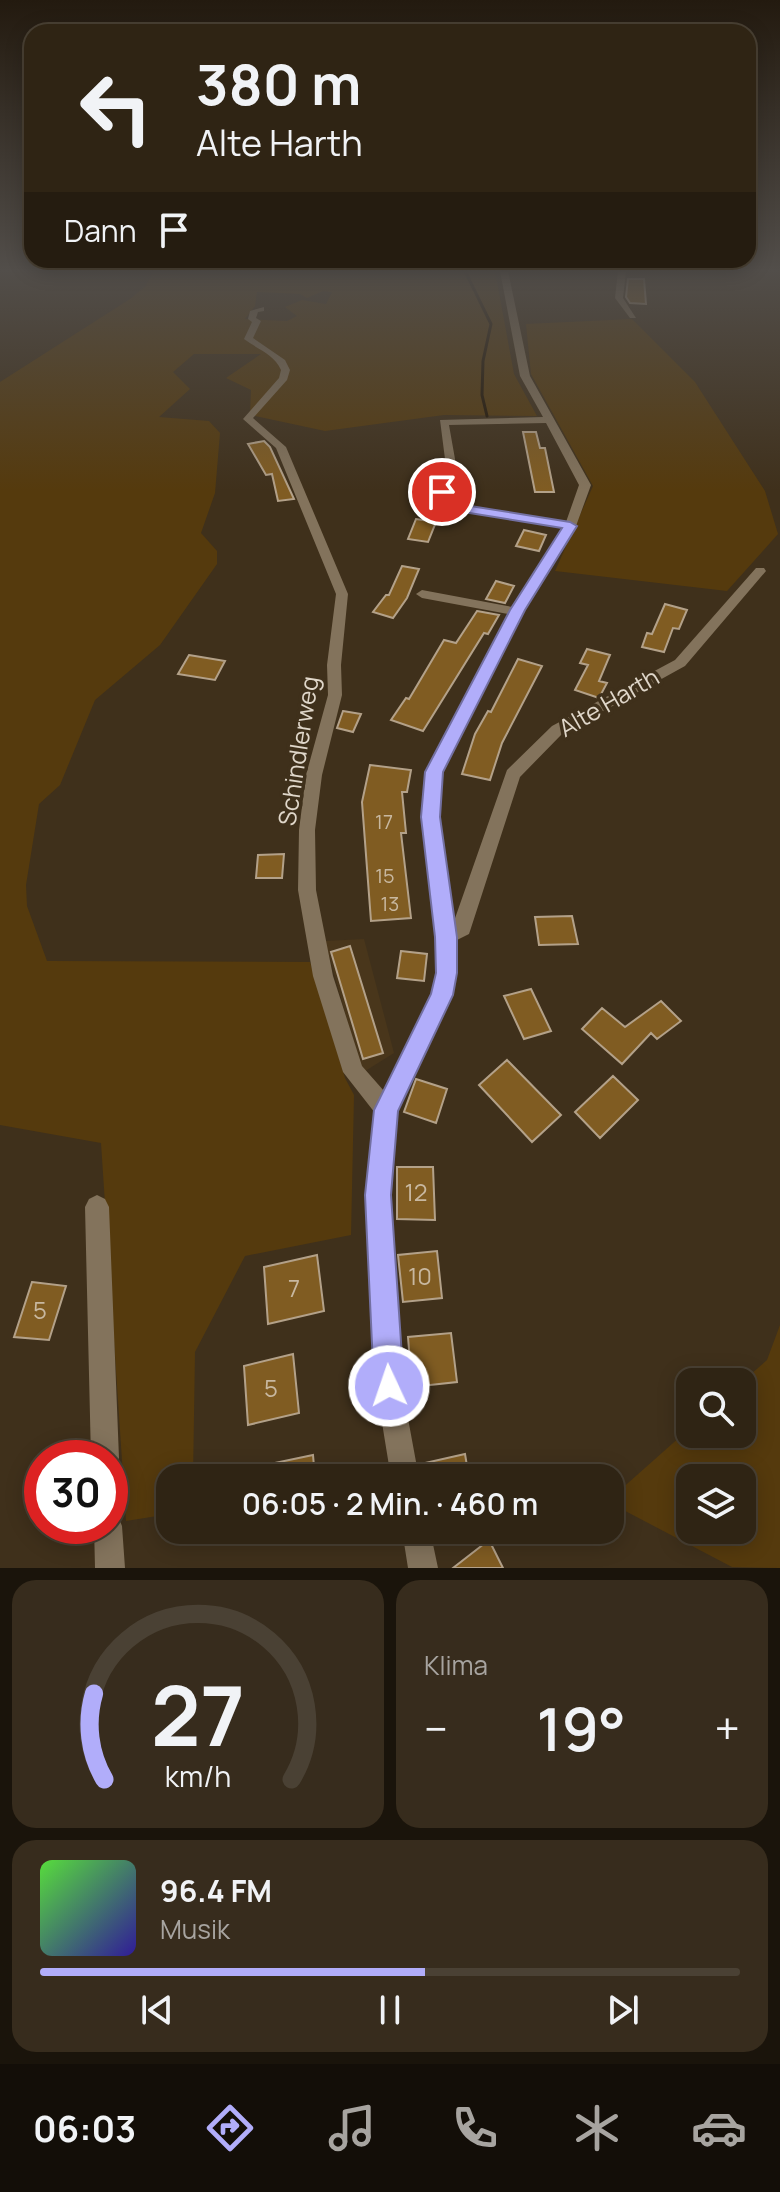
<!DOCTYPE html>
<html lang="de">
<head>
<meta charset="utf-8">
<style>
  body { margin:0; font-family:Manrope,sans-serif; background:#372c1d; color:#f1f3f6; height:100vh; display:flex; flex-direction:column; font-size:30px; white-space:nowrap }
  * { box-sizing:border-box; margin:0 }
  p { font-size:26px; color:#a7a4a0 }
  .icon { flex:none; width:44px; height:44px; fill:none; stroke:currentColor; stroke-width:2; stroke-linecap:round; stroke-linejoin:round }
  .map { position:relative; height:1568px; overflow:hidden }
  .drawer { display:flex; flex-direction:column; gap:12px; padding:12px; background:#1a140b; flex:1 }
  .drawer>* { flex:none }
  .hud { position:absolute; left:24px; top:24px; width:732px; height:244px; border-radius:24px; box-shadow:0 4px 20px #0003,0 0 0 2px #4a4134; background:#2f2414; color:#f1f3f6; overflow:hidden }
  .fabs { position:absolute; left:676px; top:1368px; display:grid; gap:16px }
  .fabs a { display:grid; place-items:center; width:80px; height:80px; border-radius:16px; background:#2f2414; box-shadow:0 4px 20px #0003,0 0 0 2px #4a4134; font-size:40px }
  .speed { position:absolute; left:24px; top:1440px; display:flex; gap:16px; font-size:40px; font-weight:700; text-align:center }
  .speed>* { display:grid; place-content:center; width:104px; height:104px; border-radius:50%; background:#2f2414; box-shadow:0 4px 20px #0003,0 0 0 2px #4a4134; line-height:1 }
  .speed .limit { border:12px solid #d22; background:#fff; color:#111 }
  .pin { position:absolute; display:grid; place-items:center; width:68px; height:68px; color:#fff; margin:-34px; border:4px solid #fff; border-radius:50%; box-shadow:0 2px 8px #0007 }
  .me { position:absolute; width:88px; margin:-44px; rotate:357deg; stroke-linejoin:round; filter:drop-shadow(0 0 6px #0008) }
  .turn { display:flex; align-items:center; gap:28px; height:168px; padding:0 40px; font-size:36px }
  .turn .icon { width:104px; height:104px; stroke-width:2.5 }
  .turn b { display:block; font-size:56px; line-height:68px }
  .then { display:flex; align-items:center; height:76px; padding:0 40px; background:#0003; gap:16px; font-size:30px }
  .big { font-size:60px; font-weight:600; line-height:1.1 }
  .drawer .card { flex:1; display:flex; flex-direction:column; justify-content:center; gap:12px; min-width:0; padding:0 28px; border-radius:24px; background:#372c1d }
  .drawer .dial { align-items:center; gap:0 }
  .dial svg { height:208px; overflow:visible; fill:none; stroke:#4a4134; stroke-width:7; stroke-linecap:round; text-anchor:middle }
  .dial text { fill:#f1f3f6; stroke:none }
  .song { display:flex; align-items:center; gap:24px }
  .cover { width:96px; height:96px; border-radius:12px; background:linear-gradient(135deg,hsl(110 70% 55%),hsl(250 70% 35%)) }
  .played { height:8px; border-radius:4px; background:linear-gradient(90deg,#b1adfa 55%,#4a4134 55%) }
  .keys { display:flex; justify-content:space-around; direction:ltr }
  .heat { display:flex; justify-content:space-between; align-items:center; font-size:44px; direction:ltr }
  .drawer .tiles { flex:1; display:grid; gap:12px; grid-template-columns:1fr 1fr }
  .card:last-child { grid-column:span 2 }
  .trip { position:absolute; left:156px; top:1464px; width:468px; height:80px; border-radius:24px; background:#2f2414; box-shadow:0 4px 20px #0003,0 0 0 2px #4a4134; font-weight:600; line-height:80px; text-align:center }
  .dock { display:flex; height:128px; justify-content:space-around; align-items:center; background:#130e08; color:#a7a4a0 }
  .dock .icon { width:56px; height:56px }
  .dock .on { color:#b1adfa }
  .dock b { font-size:36px; color:#f1f3f6 }
  .map>svg:first-child { display:block }
  .built { fill:#49361b }
  .green { fill:#553a0d; fill-rule:evenodd }
  .lines { fill:none; stroke-linecap:round; stroke-linejoin:round }
  .stream { stroke:#201404; stroke-width:3 }
  .building { fill:#805c22; stroke:#b3a189; stroke-width:2 }
  .street { fill:#83735c; fill-rule:evenodd }
  .route { fill:#b1adfa; stroke:#7370a2; stroke-width:2 }
  .labels { text-anchor:middle; stroke-width:7; stroke-linejoin:round; paint-order:stroke }
  .number-label { font-size:20px; fill:#c8b8a0 }
  .street-label { font-size:24px; fill:#e0d7ca; stroke:#3f301b }
  .near-number-label { font-size:24px; fill:#c8b8a0 }
</style>
</head>
<body>
<div class="map">
<svg width="780" height="1568" viewBox="0 0 780 1568">
  <rect width="100%" height="100%" fill="#3f301b"/>
  <path class="built" d="M 364,939 L 394,1053 L 362,1073 L 325,941 Z"/>
  <path class="green" d="M 153,271 L 495,271 L 514,374 L 537,416 L 444,415 L 325,431 L 250,415 L 251,390 L 226,378 L 261,354 L 194,354 L 173,372 L 190,389 L 159,417 L 209,421 L 220,433 L 215,493 L 201,533 L 217,551 L 217,564 L 160,645 L 95,700 L 60,785 L 39,804 L 26,885 L 27,906 L 47,961 L 310,962 L 345,1078 L 354,1095 L 351,1235 L 245,1256 L 195,1352 L 193,1478 L 170,1478 L 170,1514 L 126,1521 L 101,1143 L 0,1125 L 0,382 L 130,299 L 146,286 ZM 323,291 L 332,292 L 326,304 L 302,300 L 285,307 L 297,316 L 287,321 L 245,319 L 255,306 L 257,292 L 300,294 L 307,298 Z
    M 632,319 L 695,382 L 765,491 L 778,534 L 727,591 L 555,571 L 593,486 L 531,374 L 526,324 Z
    M 780,1325 L 780,1568 L 732,1567 L 610,1503 L 610,1499 L 690,1428 L 690,1434 L 742,1434 L 742,1382 L 767,1360 ZM 742,1478 L 742,1530 L 690,1530 L 690,1478 Z"/>
  <g class="lines">
    <path class="stream" d="M 465,271 L 491,324 L 483,361 L 482,395 L 487,416"/>
  </g>
  <path class="building" d="M 628,279 L 644,279 L 646,304 L 630,303 L 626,297 Z
    M 523,432 L 536,432 L 540,448 L 545,448 L 554,492 L 535,492 Z
    M 264,441 L 270,447 L 294,499 L 278,501 L 272,474 L 266,475 L 248,444 Z
    M 416,519 L 436,522 L 428,542 L 408,539 Z
    M 524,530 L 546,535 L 539,551 L 516,546 Z
    M 402,566 L 419,569 L 407,598 L 393,618 L 373,612 L 386,595 L 389,595 Z
    M 496,581 L 514,586 L 505,603 L 486,599 Z
    M 665,604 L 687,610 L 679,629 L 673,628 L 664,652 L 642,647 L 647,633 L 652,634 Z
    M 477,611 L 499,615 L 488,634 L 484,633 L 423,731 L 391,720 L 406,698 L 409,699 L 444,640 L 456,643 Z
    M 587,649 L 610,655 L 599,681 L 607,683 L 599,698 L 575,690 L 588,665 L 580,663 Z
    M 189,655 L 225,661 L 215,680 L 178,674 Z
    M 518,659 L 542,666 L 502,743 L 490,780 L 462,774 L 475,734 L 488,711 L 491,712 Z
    M 343,711 L 361,714 L 353,732 L 337,728 Z
    M 370,765 L 411,770 L 407,792 L 402,792 L 406,833 L 401,833 L 411,918 L 371,921 L 362,802 Z
    M 284,854 L 282,878 L 256,878 L 258,855 Z
    M 572,916 L 578,944 L 539,945 L 535,917 Z
    M 350,946 L 383,1053 L 363,1059 L 331,952 Z
    M 401,951 L 427,954 L 424,981 L 397,978 Z
    M 531,989 L 551,1031 L 524,1039 L 504,996 Z
    M 661,1001 L 681,1021 L 657,1039 L 651,1033 L 622,1064 L 582,1029 L 602,1008 L 625,1027 Z
    M 507,1060 L 561,1115 L 532,1142 L 479,1085 Z
    M 613,1076 L 638,1100 L 600,1138 L 575,1112 Z
    M 416,1079 L 447,1089 L 436,1123 L 404,1112 Z
    M 397,1167 L 433,1167 L 435,1220 L 397,1219 Z
    M 437,1251 L 442,1298 L 403,1302 L 398,1255 Z
    M 317,1255 L 324,1311 L 268,1324 L 264,1267 Z
    M 32,1282 L 66,1286 L 49,1340 L 14,1337 Z
    M 451,1333 L 457,1382 L 412,1387 L 408,1337 Z
    M 293,1354 L 299,1413 L 248,1425 L 244,1366 Z
    M 465,1454 L 469,1478 L 427,1478 L 425,1463 Z
    M 313,1455 L 315,1478 L 266,1478 L 265,1465 Z
    M 489,1540 L 503,1568 L 453,1568 Z"/>
  <g class="lines">
    <path class="street" d="M 500,271 L 508,271 L 530,376 L 591,485 L 576,526 L 524,610 L 442,772 L 438,817 L 453,924 L 507,770 L 552,726 L 675,660 L 756,568 L 764,568 L 766,571 L 685,666 L 562,734 L 520,777 L 471,928 L 469,934 L 455,941 L 457,973 L 452,995 L 397,1111 L 389,1195 L 402,1386 L 419,1478 L 391,1478 L 376,1386 L 367,1195 L 375,1113 L 343,1072 L 313,976 L 298,890 L 299,830 L 306,775 L 328,695 L 327,665 L 336,594 L 276,448 L 243,419 L 279,378 L 281,370 C 274,354 257,349 244,339 L 252,322 L 248,319 L 250,311 L 264,307 L 264,311 L 258,312 L 256,318 L 261,321 L 253,338 L 285,360 L 290,370 L 287,380 L 253,418 L 286,447 L 348,594 L 341,665 L 342,695 L 322,775 L 315,830 L 316,890 L 333,976 L 362,1066 L 384,1091 L 432,994 L 437,973 L 437,937 L 422,817 L 426,772 L 508,614 L 422,598 L 416,594 L 422,590 L 512,607 L 563,528 L 456,510 L 441,506 L 436,499 L 445,459 L 440,420 L 543,417 L 520,376 ZM 546,423 L 579,485 L 566,522 L 449,502 L 455,459 L 449,425 Z
      M 618,271 L 626,271 L 623,298 L 636,318 L 630,318 L 615,298 Z
      M 97,1195 L 105,1199 L 109,1207 L 119,1458 L 115,1468 L 110,1470 L 110,1458 L 91,1458 L 85,1207 L 89,1199 Z
      M 110,1513 L 118,1516 L 122,1526 L 125,1568 L 95,1568 L 94,1526 L 110,1526 Z
      M 402,1530 L 430,1530 L 438,1568 L 408,1568 Z"/>
  </g>
  <linearGradient id="sky" x2="0" y2="1"><stop stop-color="#231a0f"/><stop offset="0.55" stop-color="#524e4a"/><stop offset="1" stop-color="#524e4a" stop-opacity="0"/></linearGradient>
  <rect width="780" height="491" fill="url(#sky)"/>
  <path class="route" d="M 442,488 L 448,492 L 451,501 L 458,504 L 570,522 L 577,526 L 525,610 L 443,772 L 440,817 L 457,937 L 457,973 L 453,995 L 398,1111 L 391,1195 L 404,1386 L 399,1397 L 389,1401 L 379,1397 L 374,1386 L 365,1195 L 374,1110 L 431,994 L 436,973 L 435,937 L 421,817 L 425,772 L 510,610 L 562,528 L 451,510 L 438,504 L 436,492 Z"/>
  <g class="labels">
    <g class="number-label">
      <text x="384" y="829">17</text>
      <text x="385" y="883">15</text>
      <text x="390" y="911">13</text>
    </g>
    <g class="street-label">
      <text transform="translate(609 703) rotate(-30)" y="8">Alte Harth</text>
      <text transform="translate(299 751) rotate(-81)" y="8">Schindlerweg</text>
    </g>
    <g class="near-number-label">
      <text x="416" y="1201">12</text>
      <text x="420" y="1285">10</text>
      <text x="294" y="1297">7</text>
      <text x="40" y="1319">5</text>
      <text x="271" y="1397">5</text>
    </g>
  </g>
</svg>
<div class="fabs">
<a><svg class="icon" aria-label="search" viewBox="0 0 24 24"><circle cx="10" cy="10" r="6"/><path d="M15 15l6 6"/></svg></a>
<a><svg class="icon" aria-label="layers" viewBox="0 0 24 24"><path d="M12 4l9 5-9 5-9-5zM3 14l9 5 9-5"/></svg></a>
</div>
<div class="speed"><div class="limit">30</div></div>
<div class="pin" style="left:442px;top:492px;background:#d93025"><svg class="icon" aria-label="arrive" viewBox="0 0 24 24"><path d="M6 21V4h12l-3 4 3 4H6"/></svg></div>
<svg class="me" style="left:389px;top:1386px" viewBox="-20 -20 40 40"><circle r="17" fill="#b1adfa" stroke="#fff" stroke-width="3"/><path d="M0-11L8 9 0 5-8 9z" fill="#fff"/></svg>
<div class="trip">06:05 · 2 Min. · 460 m</div>
<div class="hud">
<div class="turn"><svg class="icon" aria-label="left" viewBox="0 0 24 24"><path d="M17 20v-9H6M10 6l-5 5 5 5"/></svg><div><b>380 m</b>Alte Harth</div></div>
<div class="then">Dann<svg class="icon" aria-label="arrive" viewBox="0 0 24 24"><path d="M6 21V4h12l-3 4 3 4H6"/></svg></div>
</div>
</div>
<section class="drawer">
<div class="tiles">
<div class="card dial"><svg viewBox="0 0 100 80">
<path d="M14 69A42 42 0 1 1 86 69"/>
<path d="M14 69A42 42 0 0 1 10 36" stroke="#b1adfa"/>
<text x="50" y="56" font-size="32" font-weight="700">27</text>
<text x="50" y="72" font-size="11">km/h</text>
</svg></div>
<div class="card"><p>Klima</p>
<div class="heat"><a>−</a><b class="big">19°</b><a>+</a></div>
</div>
<div class="card">
<div class="song"><i class="cover"></i><div><b>96.4 FM</b><p>Musik</p></div></div>
<div class="played"></div>
<div class="keys"><svg class="icon" aria-label="previous" viewBox="0 0 24 24"><path d="M18 5L8 12l10 7zM5 5v14"/></svg><svg class="icon" aria-label="pause" viewBox="0 0 24 24"><path d="M8 5v14M16 5v14"/></svg><svg class="icon" aria-label="next" viewBox="0 0 24 24"><path d="M6 5l10 7-10 7zM19 5v14"/></svg></div>
</div>
</div>
</section>
<nav class="dock">
<b>06:03</b>
<svg class="icon on" aria-label="directions" viewBox="0 0 24 24"><path d="M12 3l9 9-9 9-9-9zM9 14v-3h6M13 9l2 2-2 2"/></svg>
<svg class="icon" aria-label="music" viewBox="0 0 24 24"><path d="M9 18V5l10-2v13"/><circle cx="6" cy="18" r="3"/><circle cx="16" cy="16" r="3"/></svg>
<svg class="icon" aria-label="phone" viewBox="0 0 24 24"><path d="M5 4h4l2 5-3 2q2 4 5 5l2-3 5 2v4C11 20 4 13 5 4z"/></svg>
<svg class="icon" aria-label="climate" viewBox="0 0 24 24"><path d="M12 3v18M4 7l16 10M4 17L20 7"/></svg>
<svg class="icon" aria-label="car" viewBox="0 0 24 24"><path d="M5 17H2v-5l4-1 3-4h7l3 4 3 1v5h-3M9 17h6M6 11h13"/><circle cx="7" cy="17" r="2"/><circle cx="17" cy="17" r="2"/></svg>
</nav>
</body>
</html>
